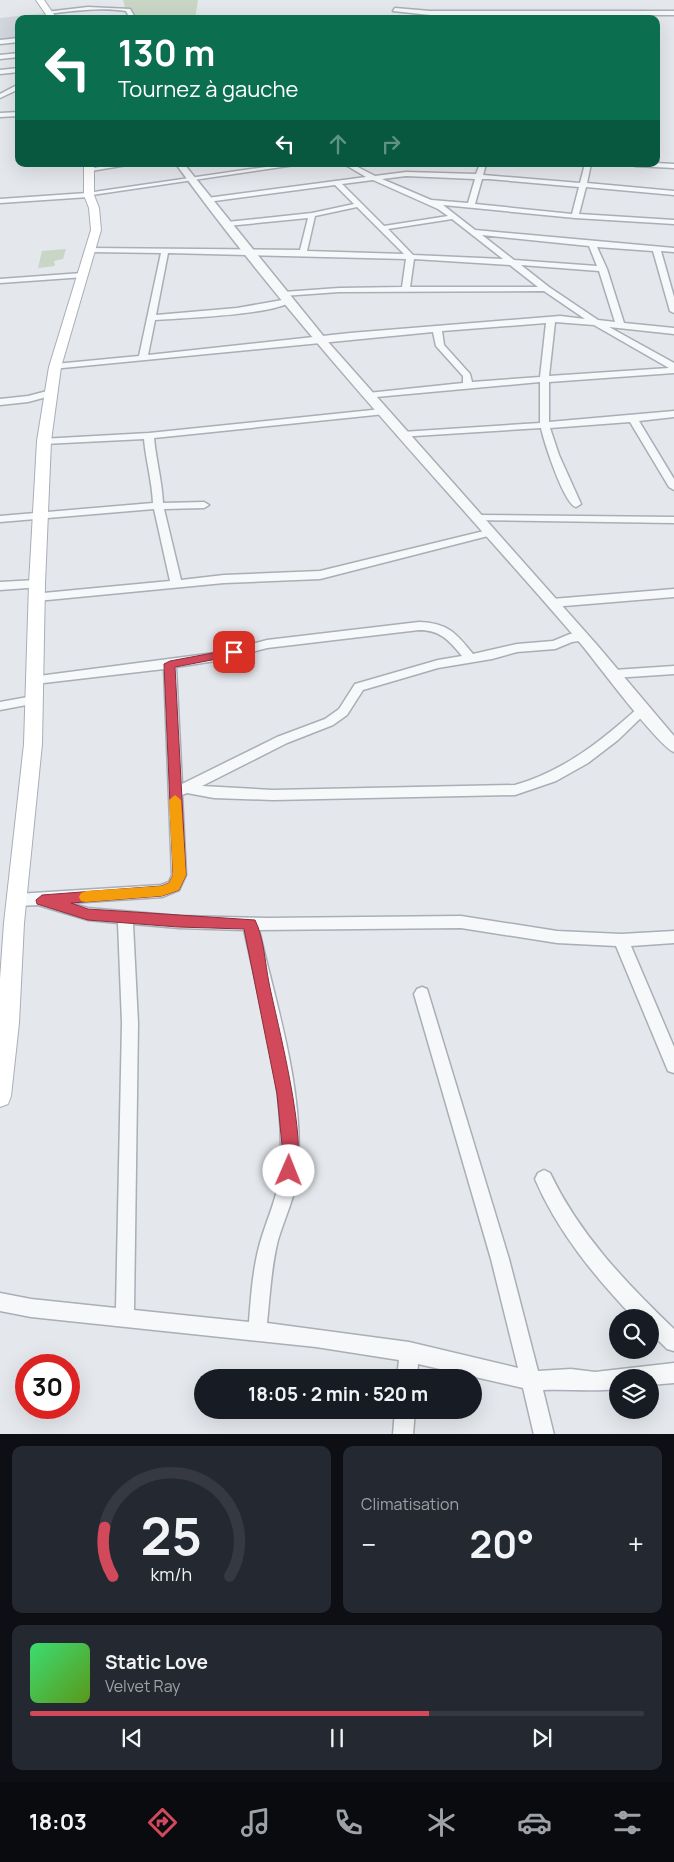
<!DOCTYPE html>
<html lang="fr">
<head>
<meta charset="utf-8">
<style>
  body { margin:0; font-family:Manrope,sans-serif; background:#242831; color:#f1f3f6; height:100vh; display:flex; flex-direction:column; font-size:19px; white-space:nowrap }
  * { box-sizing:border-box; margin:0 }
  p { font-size:16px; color:#9ea1a6 }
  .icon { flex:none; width:28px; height:28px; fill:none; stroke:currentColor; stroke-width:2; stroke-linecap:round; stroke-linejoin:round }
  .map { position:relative; height:1434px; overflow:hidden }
  .side { display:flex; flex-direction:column; gap:12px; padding:12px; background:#0d0f14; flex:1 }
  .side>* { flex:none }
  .top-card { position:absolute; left:15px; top:15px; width:645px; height:152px; border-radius:10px; box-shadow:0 5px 20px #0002; background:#0b6e4f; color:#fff; overflow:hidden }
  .controls { position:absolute; left:609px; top:1309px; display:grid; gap:10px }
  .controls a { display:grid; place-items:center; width:50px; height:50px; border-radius:50%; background:#171b24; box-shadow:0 5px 20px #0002; font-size:25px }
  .speed { position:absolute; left:15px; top:1354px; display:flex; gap:10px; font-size:25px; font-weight:700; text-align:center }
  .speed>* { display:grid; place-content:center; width:65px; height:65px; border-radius:50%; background:#171b24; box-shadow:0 5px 20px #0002; line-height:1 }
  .speed .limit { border:8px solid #d22; background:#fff; color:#111 }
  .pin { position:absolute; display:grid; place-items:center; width:42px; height:42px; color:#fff; margin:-21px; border-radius:10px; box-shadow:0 2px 8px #0006 }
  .me { position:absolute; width:55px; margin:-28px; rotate:1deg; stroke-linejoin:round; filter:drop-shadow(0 0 4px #0008) }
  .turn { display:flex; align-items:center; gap:18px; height:105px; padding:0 20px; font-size:22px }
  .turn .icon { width:65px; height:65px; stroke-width:2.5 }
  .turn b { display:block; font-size:35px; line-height:42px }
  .lanes { display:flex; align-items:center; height:48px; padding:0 20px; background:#0003; justify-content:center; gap:25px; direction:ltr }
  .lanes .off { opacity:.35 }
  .big { font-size:38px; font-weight:700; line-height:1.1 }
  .side .card { flex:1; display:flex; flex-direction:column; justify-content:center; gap:8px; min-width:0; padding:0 18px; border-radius:10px; background:#242831 }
  .side .dial { align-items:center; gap:0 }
  .dial svg { height:130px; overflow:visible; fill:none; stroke:#363941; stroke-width:7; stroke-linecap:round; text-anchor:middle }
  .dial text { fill:#f1f3f6; stroke:none }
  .song { display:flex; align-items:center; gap:15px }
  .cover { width:60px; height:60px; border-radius:8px; background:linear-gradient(135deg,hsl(140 70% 55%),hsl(90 70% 35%)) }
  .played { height:5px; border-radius:2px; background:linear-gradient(90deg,#d1495b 65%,#363941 65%) }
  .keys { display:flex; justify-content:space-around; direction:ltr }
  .heat { display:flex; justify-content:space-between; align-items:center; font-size:28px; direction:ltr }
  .side .tiles { flex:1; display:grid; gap:12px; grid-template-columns:1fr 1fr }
  .card:last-child { grid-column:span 2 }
  .trip { position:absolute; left:194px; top:1369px; width:288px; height:50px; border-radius:25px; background:#171b24; box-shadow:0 5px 20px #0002; font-weight:700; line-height:50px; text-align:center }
  .tabs { display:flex; height:80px; justify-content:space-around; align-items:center; background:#090b0e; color:#9ea1a6 }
  .tabs .icon { width:35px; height:35px }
  .tabs .on { color:#d1495b }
  .tabs b { font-size:22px; color:#f1f3f6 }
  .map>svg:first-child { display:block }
  .built { fill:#d2d6de }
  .green { fill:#c9d6c5 }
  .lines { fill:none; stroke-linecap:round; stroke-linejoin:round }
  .minor-casing { stroke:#a9aeb7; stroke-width:3 }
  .tertiary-casing { stroke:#a9aeb7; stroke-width:3 }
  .secondary-casing { stroke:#a9aeb7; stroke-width:2 }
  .minor { fill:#f7f8fa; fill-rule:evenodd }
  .tertiary { fill:#f7f8fa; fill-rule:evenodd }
  .secondary { fill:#fff; fill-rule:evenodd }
  .route { fill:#d1495b; stroke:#882f3b }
  .slow { fill:#f59e0b }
</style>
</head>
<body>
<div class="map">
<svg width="674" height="1435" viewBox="0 0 674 1435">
  <rect width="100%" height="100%" fill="#e4e7ec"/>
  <path class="built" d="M 44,13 L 47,19 L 19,19 L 19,39 L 0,41 L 0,18 Z"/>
  <path class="green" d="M 123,0 L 198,0 L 195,19 L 128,19 Z
    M 66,249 L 63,259 L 54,261 L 55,266 L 38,268 L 42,251 Z"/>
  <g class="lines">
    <defs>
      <path id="minor" d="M 88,7 L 130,9 L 136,19 L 130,19 L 126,11 C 100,7 74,11 48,14 L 45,12 Z
        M 395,8 L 430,11 L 674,11 L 674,15 L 430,15 L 393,11 Z
        M 19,38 L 19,42 L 0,44 L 0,40 Z
        M 19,53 L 19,57 L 0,59 L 0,55 Z
        M 19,68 L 19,72 L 0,74 L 0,70 Z
        M 19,84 L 19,89 L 0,98 L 0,94 Z
        M 19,112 L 19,116 L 0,117 L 0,113 Z
        M 656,163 L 674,164 L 674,168 L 635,166 L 632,164 Z
        M 116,164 L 133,164 L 91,171 L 88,169 Z
        M 286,164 L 302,164 L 92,195 L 89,197 L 0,203 L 0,199 L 87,193 Z
        M 344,164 L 352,164 L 375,176 L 406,172 L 476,174 L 480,164 L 486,164 L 483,175 L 580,183 L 585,164 L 591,164 L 587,183 L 674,191 L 674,195 L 586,187 L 579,214 L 674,220 L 674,224 L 575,218 L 443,205 L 475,230 L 674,248 L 674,252 L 661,251 L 674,297 L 674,313 L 670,311 L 653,251 L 597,247 L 607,269 L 624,323 L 674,328 L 674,334 L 609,327 L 674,363 L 674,373 L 549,382 L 549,422 L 674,411 L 674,417 L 639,421 L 674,479 L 674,490 L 669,487 L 630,422 L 550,428 L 559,455 L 581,504 L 576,507 C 564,504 544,442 541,428 L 399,437 L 397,435 L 402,432 L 540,423 L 540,382 L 365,398 L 363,396 L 368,393 L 463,383 L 463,376 L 436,346 L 433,332 L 52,369 L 51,367 L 55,364 L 139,356 L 161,253 L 91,252 L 88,252 L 88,248 L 300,250 L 308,218 L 227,226 L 223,224 L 227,222 L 312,213 L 354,204 L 335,185 L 207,202 L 203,200 L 207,198 L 366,177 ZM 406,176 L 475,179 L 468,203 L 431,200 L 382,179 ZM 482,179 L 489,179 L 579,187 L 572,214 L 475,204 ZM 373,180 L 438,209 L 448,216 L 384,226 L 342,184 ZM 357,207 L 404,254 L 307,251 L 315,216 ZM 452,219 L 503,259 L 413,255 L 388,229 ZM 482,235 L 589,246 L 597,266 L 514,260 ZM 168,253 L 406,259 L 402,287 L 339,288 L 283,292 L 279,294 L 283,296 L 339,292 L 544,291 L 585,319 L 560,316 L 350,333 L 148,355 L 155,320 C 182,318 274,315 292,301 L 288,299 L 237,308 L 156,315 ZM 414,259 L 510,265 L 538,287 L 410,287 ZM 521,265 L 599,271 L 615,322 L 598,320 L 549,287 ZM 555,322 L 594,325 L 669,368 L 549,376 ZM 546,323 L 540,377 L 472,382 L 470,374 L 444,345 L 442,331 Z
        M 82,273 L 86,275 L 85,277 L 0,283 L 0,279 Z
        M 51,390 L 56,393 L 54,395 L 28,402 L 0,405 L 0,399 L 28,396 Z
        M 382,409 L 387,412 L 385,414 L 154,438 C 156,460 162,481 163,503 L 204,502 L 209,505 L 204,508 L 164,509 L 181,580 L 224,575 L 320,571 L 488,530 L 492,531 L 492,535 L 320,579 L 224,583 L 37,601 L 33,600 L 31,597 L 33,594 L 170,581 L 154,509 L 0,522 L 0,516 L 153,503 C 152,481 146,461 144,439 L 44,444 L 39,441 L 41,439 L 149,433 Z
        M 476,515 L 674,517 L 674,523 L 472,520 L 472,516 Z
        M 37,580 L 41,581 L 43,584 L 41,587 L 0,590 L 0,582 Z
        M 674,589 L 674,597 L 552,607 L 546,603 L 552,599 Z
        M 419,622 C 448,623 456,633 473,654 L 517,644 L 553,641 L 570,634 L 582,633 L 588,637 L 586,640 L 572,642 L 555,649 L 517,652 L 492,659 L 438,668 L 363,690 L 347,715 L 333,725 L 287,743 L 202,786 L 273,790 L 515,785 C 564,771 601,741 638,708 L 646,708 L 648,711 L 618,740 L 588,763 L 556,781 L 515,795 L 273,800 L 214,798 L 187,793 L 182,795 L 186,875 L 179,890 L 162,897 L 70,903 L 88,908 L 179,916 L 268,918 L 461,916 L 557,931 L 621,934 L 674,931 L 674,943 L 631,946 L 674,1047 L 674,1073 L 668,1071 L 616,946 L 557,943 L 461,928 L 259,930 C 277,1008 304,1090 298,1170 C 296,1195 285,1217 278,1240 C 271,1268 270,1295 267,1323 L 409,1342 L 518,1368 L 491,1259 L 414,994 L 417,989 L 422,987 L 427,989 L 509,1259 L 538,1371 L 571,1369 L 595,1372 L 674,1363 L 674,1383 L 650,1385 L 650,1378 L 618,1378 L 618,1389 C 592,1392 568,1389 543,1390 L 554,1435 L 534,1435 L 523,1388 L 418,1364 L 417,1378 L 397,1378 L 399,1360 L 316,1347 L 31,1317 L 0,1311 L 0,1293 L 31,1299 L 116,1308 L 122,1023 L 118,923 L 88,920 L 38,905 L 17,906 L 12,904 L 10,900 L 12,896 L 17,894 L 161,885 L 169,882 L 172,875 L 164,669 L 35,684 L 29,680 L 31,677 L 222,652 L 267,640 ZM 419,630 C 440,630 449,640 462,656 L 438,660 L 355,684 L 339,709 L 325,719 L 277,737 L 182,784 L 176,667 L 222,660 L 267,648 ZM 133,924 L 179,928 L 244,930 C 261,1008 286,1089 280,1169 C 279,1195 267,1218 260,1243 C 253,1268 251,1295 249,1322 L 134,1310 L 138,1023 Z
        M 674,666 L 674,674 L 614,678 L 608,674 L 614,670 Z
        M 33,696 L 39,700 L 37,703 L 0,710 L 0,702 Z
        M 544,1170 L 550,1173 C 579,1234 626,1283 674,1329 L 674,1351 L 667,1349 L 650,1332 L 650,1318 L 634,1318 C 595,1277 557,1231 535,1179 L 538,1173 Z
        M 395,1410 L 415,1410 L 413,1435 L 393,1435 Z"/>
      <path id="tertiary" d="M 176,164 L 184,164 L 329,343 L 597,645 L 674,736 L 674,752 C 659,747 596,662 581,644 C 444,485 299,334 176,164 Z"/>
      <path id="secondary" d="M 36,0 L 44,0 L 57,19 L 49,19 Z
        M 84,164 L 94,164 L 94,195 L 99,208 L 101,230 L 61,367 L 51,441 L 45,584 L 42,744 L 24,923 L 19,1023 L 11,1096 L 8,1104 L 0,1107 L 0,979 L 4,923 L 24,744 L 29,584 L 37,441 L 49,367 L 91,230 L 89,208 L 84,195 Z"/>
    </defs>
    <use href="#minor" class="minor-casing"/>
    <use href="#tertiary" class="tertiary-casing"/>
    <use href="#secondary" class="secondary-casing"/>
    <use href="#minor" class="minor"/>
    <use href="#tertiary" class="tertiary"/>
    <use href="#secondary" class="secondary"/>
  </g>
  <path class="route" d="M 234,649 L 238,650 L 238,655 L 175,667 L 186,875 L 179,890 L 162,896 L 71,903 L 88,909 L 255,920 C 264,938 265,963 269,983 C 277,1023 309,1143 295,1177 L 289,1179 L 284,1177 L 281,1171 L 282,1145 L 277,1094 L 244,929 L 178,927 L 88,920 L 37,904 L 36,900 L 42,895 L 161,886 L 169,883 L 173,875 L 164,664 L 170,661 Z"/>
  <path class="slow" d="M 175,795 L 181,800 L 186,875 L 179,890 L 162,896 L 86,902 L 81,901 L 79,897 L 81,893 L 86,891 L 161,886 L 169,883 L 173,875 L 169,800 Z"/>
</svg>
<div class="controls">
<a><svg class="icon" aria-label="search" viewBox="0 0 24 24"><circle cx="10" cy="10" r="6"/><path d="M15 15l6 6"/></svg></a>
<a><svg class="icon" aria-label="layers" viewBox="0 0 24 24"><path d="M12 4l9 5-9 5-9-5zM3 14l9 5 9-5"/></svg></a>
</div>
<div class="speed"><div class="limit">30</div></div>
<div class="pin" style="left:234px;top:652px;background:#d93025"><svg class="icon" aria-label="arrive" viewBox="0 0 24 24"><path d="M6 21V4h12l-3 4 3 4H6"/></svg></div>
<svg class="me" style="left:289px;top:1171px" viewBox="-20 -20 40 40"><circle r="19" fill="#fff"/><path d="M0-13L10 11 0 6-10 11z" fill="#d1495b"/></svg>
<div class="trip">18:05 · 2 min · 520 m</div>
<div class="top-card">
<div class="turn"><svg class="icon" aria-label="left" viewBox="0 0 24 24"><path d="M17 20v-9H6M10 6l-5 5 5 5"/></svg><div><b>130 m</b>Tournez à gauche</div></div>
<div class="lanes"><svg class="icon" aria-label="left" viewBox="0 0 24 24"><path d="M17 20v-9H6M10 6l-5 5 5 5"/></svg><svg class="icon off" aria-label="ahead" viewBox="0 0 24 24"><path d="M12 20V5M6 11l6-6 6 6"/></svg><svg class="icon off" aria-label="right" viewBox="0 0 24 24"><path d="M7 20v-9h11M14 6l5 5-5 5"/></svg></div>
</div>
</div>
<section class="side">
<div class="tiles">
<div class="card dial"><svg viewBox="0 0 100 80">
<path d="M14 69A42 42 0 1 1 86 69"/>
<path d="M14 69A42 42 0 0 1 9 39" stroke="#d1495b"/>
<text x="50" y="56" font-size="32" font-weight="700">25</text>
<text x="50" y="72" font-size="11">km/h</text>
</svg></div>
<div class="card"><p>Climatisation</p>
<div class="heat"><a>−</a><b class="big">20°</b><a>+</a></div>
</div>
<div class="card">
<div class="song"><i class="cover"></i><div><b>Static Love</b><p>Velvet Ray</p></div></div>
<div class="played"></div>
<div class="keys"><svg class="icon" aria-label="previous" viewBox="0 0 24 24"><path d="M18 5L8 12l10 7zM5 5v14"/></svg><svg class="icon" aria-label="pause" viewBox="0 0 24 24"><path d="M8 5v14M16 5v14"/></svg><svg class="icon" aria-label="next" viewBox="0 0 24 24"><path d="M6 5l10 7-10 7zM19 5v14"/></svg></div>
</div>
</div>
</section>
<nav class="tabs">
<b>18:03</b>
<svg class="icon on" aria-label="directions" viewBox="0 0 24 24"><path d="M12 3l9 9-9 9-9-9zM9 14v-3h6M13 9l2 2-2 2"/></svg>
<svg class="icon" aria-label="music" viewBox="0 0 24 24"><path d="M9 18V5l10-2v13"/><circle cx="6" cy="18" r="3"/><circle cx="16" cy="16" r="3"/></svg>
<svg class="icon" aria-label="phone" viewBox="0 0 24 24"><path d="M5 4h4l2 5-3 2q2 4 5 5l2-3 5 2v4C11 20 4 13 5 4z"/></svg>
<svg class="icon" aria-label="climate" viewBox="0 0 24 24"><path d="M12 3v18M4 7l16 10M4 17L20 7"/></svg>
<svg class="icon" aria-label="car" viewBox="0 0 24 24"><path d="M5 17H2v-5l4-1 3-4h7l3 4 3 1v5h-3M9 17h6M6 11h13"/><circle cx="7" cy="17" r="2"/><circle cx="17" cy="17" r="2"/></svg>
<svg class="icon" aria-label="filters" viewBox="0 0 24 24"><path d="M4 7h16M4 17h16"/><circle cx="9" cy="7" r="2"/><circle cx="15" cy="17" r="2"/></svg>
</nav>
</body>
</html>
